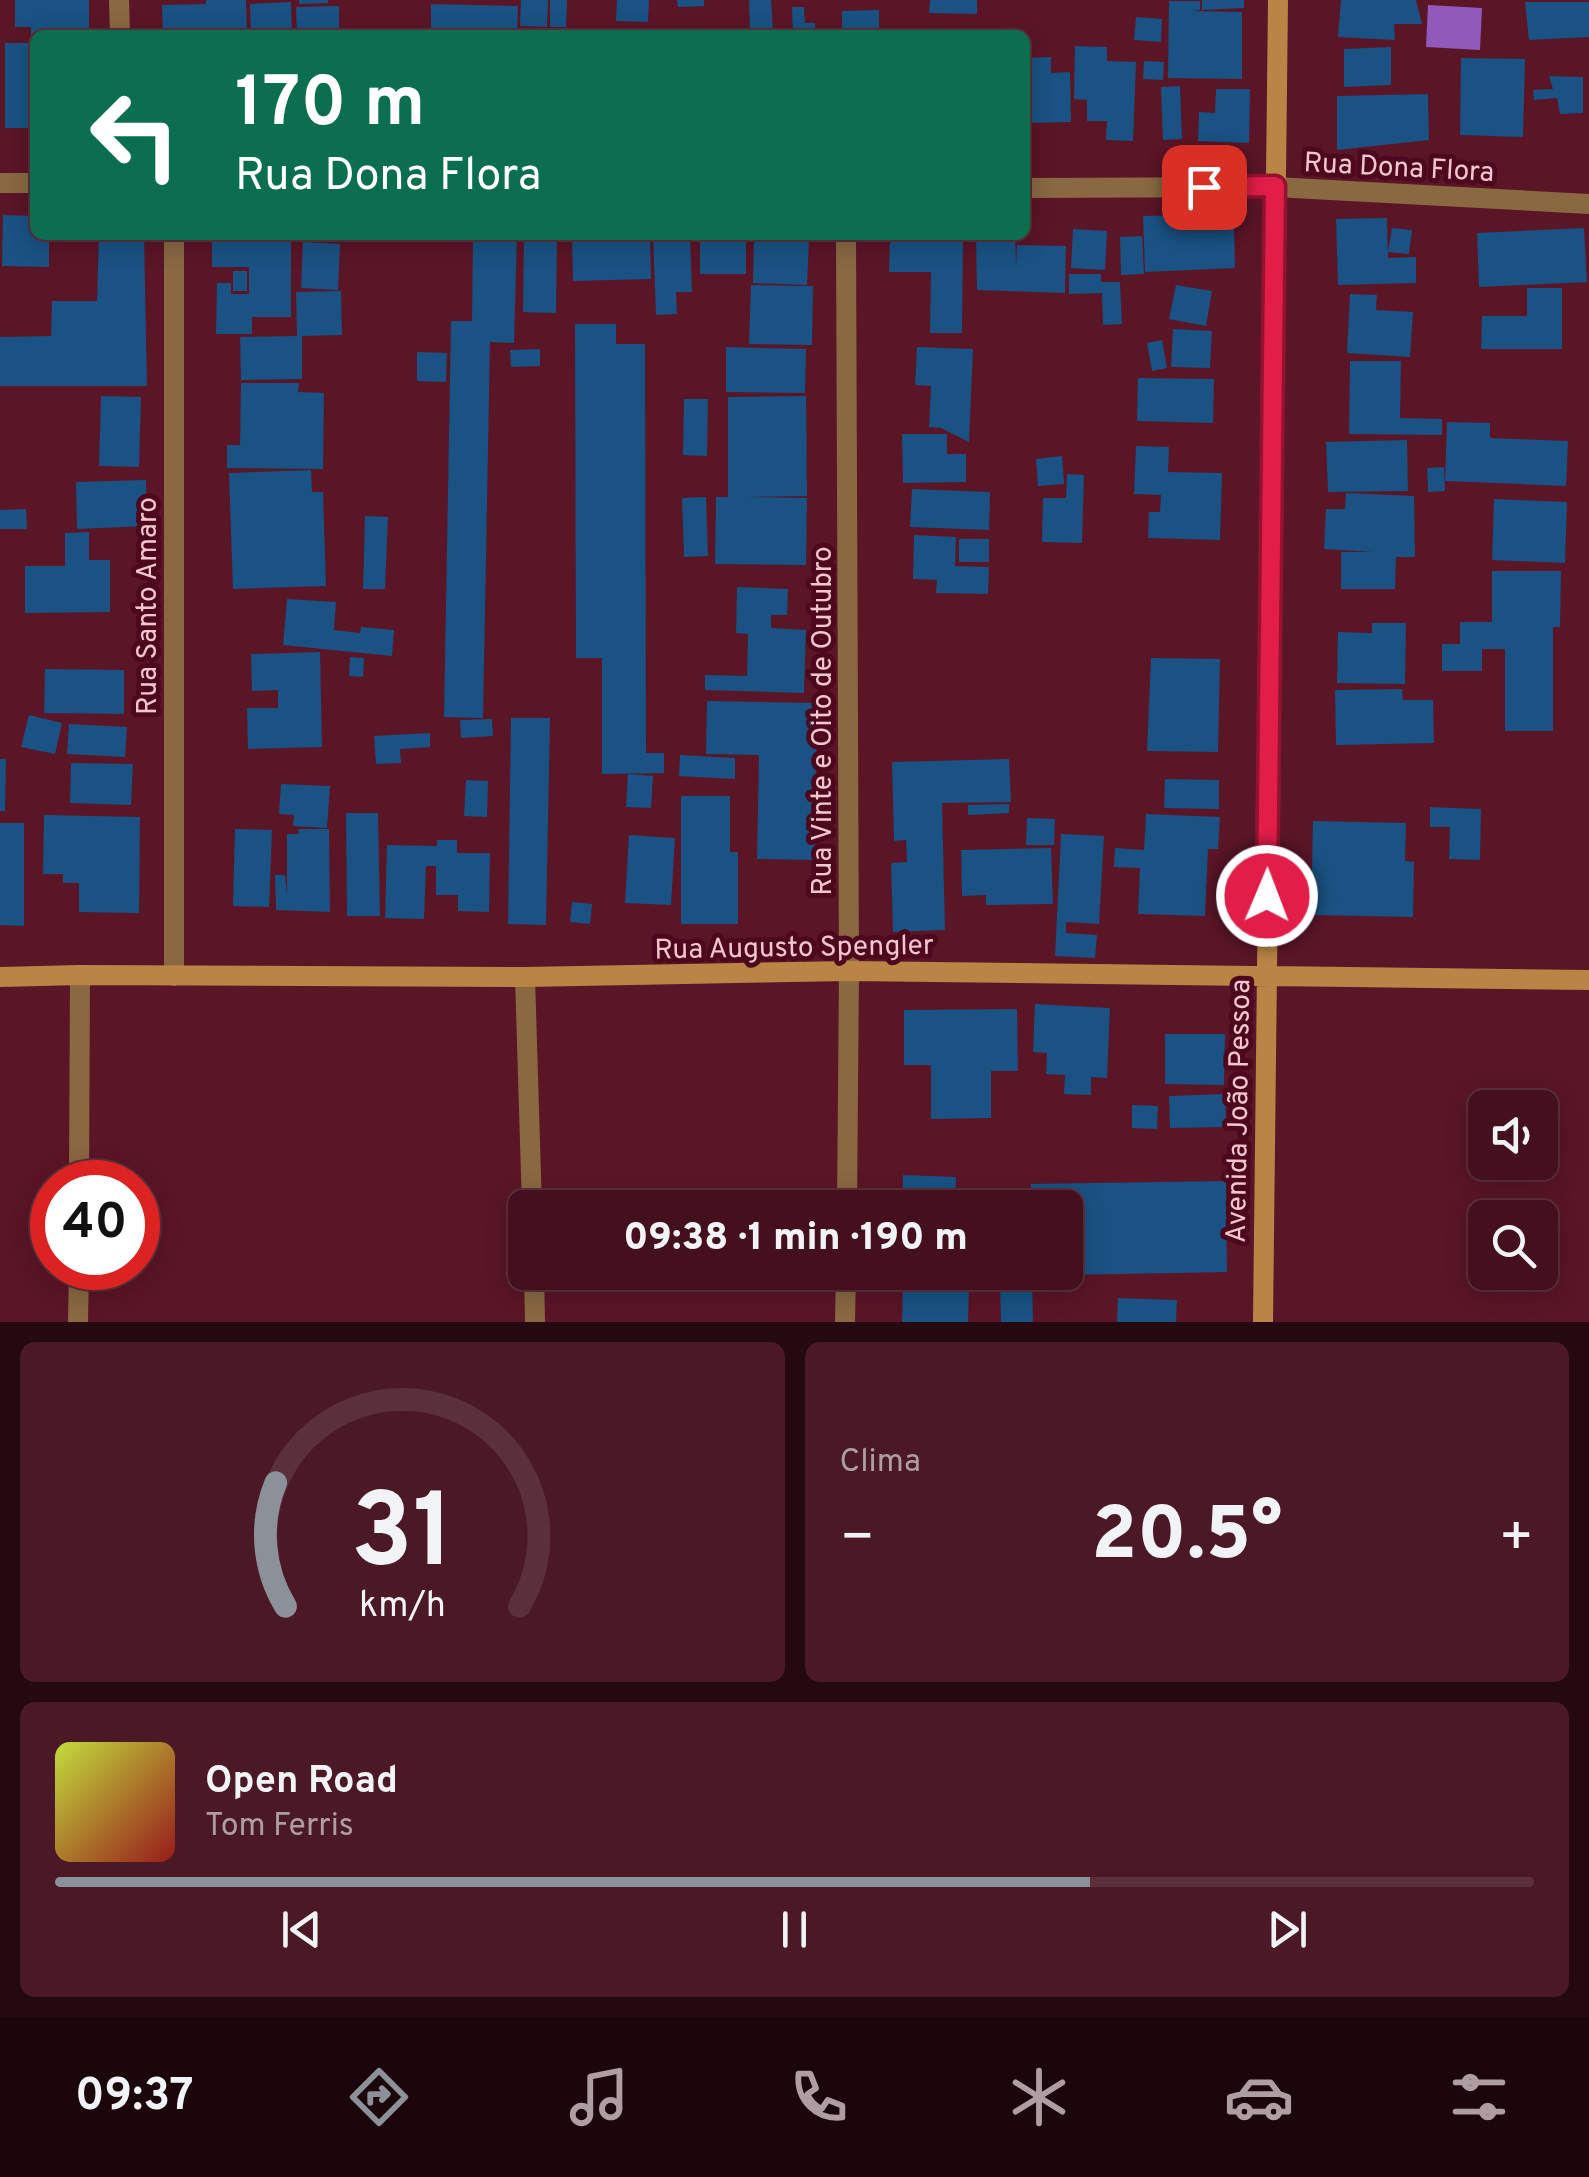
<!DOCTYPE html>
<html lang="pt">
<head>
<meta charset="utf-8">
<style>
  body { margin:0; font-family:Overpass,sans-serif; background:#4b1926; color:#f1f3f6; height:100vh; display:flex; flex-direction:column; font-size:38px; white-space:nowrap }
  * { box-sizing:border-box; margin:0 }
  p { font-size:32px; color:#af9da4 }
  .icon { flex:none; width:55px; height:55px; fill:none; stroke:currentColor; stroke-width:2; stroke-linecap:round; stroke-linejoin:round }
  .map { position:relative; height:1322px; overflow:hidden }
  .details { display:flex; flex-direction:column; gap:20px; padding:20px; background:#250910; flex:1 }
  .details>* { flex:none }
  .hud { position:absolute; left:30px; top:30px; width:1000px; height:210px; border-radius:15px; box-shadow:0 5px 25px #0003,0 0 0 2px #5c303b; background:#0b6e4f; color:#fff; overflow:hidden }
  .buttons { position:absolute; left:1468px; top:1090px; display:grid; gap:20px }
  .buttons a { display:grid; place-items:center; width:90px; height:90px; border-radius:15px; background:#44101d; box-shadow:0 5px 25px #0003,0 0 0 2px #5c303b; font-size:50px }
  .speed { position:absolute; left:30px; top:1160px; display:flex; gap:20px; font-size:50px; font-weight:700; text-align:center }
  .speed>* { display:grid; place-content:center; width:130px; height:130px; border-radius:50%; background:#44101d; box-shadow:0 5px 25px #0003,0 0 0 2px #5c303b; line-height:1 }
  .speed .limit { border:15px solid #d22; background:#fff; color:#111 }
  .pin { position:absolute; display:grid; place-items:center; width:85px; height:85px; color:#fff; margin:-42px; border-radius:20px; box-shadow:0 5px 15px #0006 }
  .me { position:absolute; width:110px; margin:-55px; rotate:1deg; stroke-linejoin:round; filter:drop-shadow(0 0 8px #0008) }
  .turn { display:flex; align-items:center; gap:35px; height:210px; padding:0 40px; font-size:45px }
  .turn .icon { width:130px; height:130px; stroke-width:2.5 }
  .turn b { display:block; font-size:70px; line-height:85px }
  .big { font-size:75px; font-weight:800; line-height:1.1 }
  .details .card { flex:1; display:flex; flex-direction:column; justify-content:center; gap:15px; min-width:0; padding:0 35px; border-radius:15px; background:#4b1926 }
  .details .dial { align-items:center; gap:0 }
  .dial svg { height:260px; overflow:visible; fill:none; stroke:#5c303b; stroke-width:7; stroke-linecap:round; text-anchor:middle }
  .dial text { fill:#f1f3f6; stroke:none }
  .song { display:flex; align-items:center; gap:30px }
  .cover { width:120px; height:120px; border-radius:15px; background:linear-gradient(135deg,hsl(70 70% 55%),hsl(0 70% 35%)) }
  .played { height:10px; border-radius:5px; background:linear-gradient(90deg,#8c9099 70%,#5c303b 70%) }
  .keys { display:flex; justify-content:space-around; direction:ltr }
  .heat { display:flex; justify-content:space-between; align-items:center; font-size:55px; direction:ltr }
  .details .tiles { flex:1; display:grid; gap:20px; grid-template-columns:1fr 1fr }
  .card:last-child { grid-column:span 2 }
  .trip { position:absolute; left:508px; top:1190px; width:575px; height:100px; border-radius:15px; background:#44101d; box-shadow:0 5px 25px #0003,0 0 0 2px #5c303b; font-weight:800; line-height:100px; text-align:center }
  .tab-bar { display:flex; height:160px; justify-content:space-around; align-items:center; background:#1b060c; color:#af9da4 }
  .tab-bar .icon { width:70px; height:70px }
  .tab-bar .active { color:#8c9099 }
  .tab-bar b { font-size:45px; color:#f1f3f6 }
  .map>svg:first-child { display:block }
  .water { fill:#9159b9 }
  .building { fill:#195283 }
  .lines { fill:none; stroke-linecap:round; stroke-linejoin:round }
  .street { stroke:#896842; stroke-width:20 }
  .secondary { stroke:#b98445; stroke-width:20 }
  .route-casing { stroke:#92132f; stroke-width:25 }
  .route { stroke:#e11d48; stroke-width:18 }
  .labels { text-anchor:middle; stroke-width:10; stroke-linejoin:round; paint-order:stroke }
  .street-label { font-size:28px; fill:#f3c7cd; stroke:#4e081e }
</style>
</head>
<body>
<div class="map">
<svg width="1589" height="1322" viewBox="0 0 1589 1322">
  <rect width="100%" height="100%" fill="#5a1527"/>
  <path class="water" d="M 1428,5 L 1482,8 L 1480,50 L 1426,47 Z"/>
  <path class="building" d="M 15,0 L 89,0 L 89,35 L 35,35 L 35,128 L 5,128 L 5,43 L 31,43 L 31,27 L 15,27 Z
    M 206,0 L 246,0 L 247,35 L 163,35 L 162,5 L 206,4 Z
    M 299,0 L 328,0 L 328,3 L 299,4 Z
    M 521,0 L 548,0 L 547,27 L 520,26 Z
    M 550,0 L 567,0 L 566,27 L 550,27 Z
    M 617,0 L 649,0 L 648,22 L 616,21 Z
    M 677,0 L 704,0 L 704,6 L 678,7 Z
    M 749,0 L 771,0 L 773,31 L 750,32 Z
    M 930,0 L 977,0 L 977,14 L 929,13 Z
    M 1202,0 L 1244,0 L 1244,8 L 1202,10 Z
    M 1341,0 L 1416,0 L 1422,24 L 1394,24 L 1395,40 L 1338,37 Z
    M 1169,1 L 1200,1 L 1200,10 L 1193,11 L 1242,12 L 1242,79 L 1168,78 Z
    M 291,2 L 292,35 L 251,35 L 250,4 Z
    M 1525,2 L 1589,2 L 1589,37 L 1529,40 Z
    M 431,4 L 518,6 L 517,35 L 431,35 Z
    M 339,6 L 339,35 L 297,35 L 296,7 Z
    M 792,7 L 804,7 L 805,23 L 815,23 L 816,35 L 793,35 Z
    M 879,10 L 879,35 L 842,35 L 842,11 Z
    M 1136,17 L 1162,19 L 1161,42 L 1134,40 Z
    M 1075,46 L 1107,47 L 1107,61 L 1136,62 L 1133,141 L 1106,140 L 1107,121 L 1087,121 L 1087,100 L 1074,99 Z
    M 1391,47 L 1391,85 L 1344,87 L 1344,49 Z
    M 1051,57 L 1051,73 L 1070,72 L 1071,122 L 1025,123 L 1025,58 Z
    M 1461,58 L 1525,59 L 1523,137 L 1460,135 Z
    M 1144,61 L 1164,62 L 1163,80 L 1143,79 Z
    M 1549,76 L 1583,77 L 1583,113 L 1560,114 L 1557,98 L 1534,100 L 1533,90 L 1553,89 Z
    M 1180,86 L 1182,139 L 1163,140 L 1161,87 Z
    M 1216,89 L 1250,89 L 1249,143 L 1198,141 L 1199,112 L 1215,113 Z
    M 1428,94 L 1429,140 L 1337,150 L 1337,96 Z
    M 3,215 L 35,216 L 35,235 L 49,235 L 49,267 L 2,266 Z
    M 1183,215 L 1184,224 L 1234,222 L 1235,268 L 1145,272 L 1143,216 Z
    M 1387,218 L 1388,258 L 1416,257 L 1416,283 L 1338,285 L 1336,219 Z
    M 1392,228 L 1412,230 L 1409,254 L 1388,252 Z
    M 1584,228 L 1587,282 L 1479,287 L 1477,233 Z
    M 1073,229 L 1107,231 L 1105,270 L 1071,268 Z
    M 99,235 L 144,235 L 147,386 L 0,386 L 0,337 L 51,336 L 52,301 L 97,301 Z
    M 212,235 L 291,235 L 291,317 L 252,317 L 252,334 L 216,334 L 217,283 L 231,283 L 231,294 L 249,294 L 249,267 L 212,267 Z
    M 473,235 L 517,235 L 514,343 L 490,342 L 483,718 L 444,717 L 451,321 L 472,321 Z
    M 524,235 L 557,235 L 556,313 L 523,312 Z
    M 572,235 L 650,235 L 651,279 L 573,281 Z
    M 653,235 L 690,235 L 692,292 L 676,292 L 677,314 L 656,315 Z
    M 700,235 L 746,235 L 746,274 L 700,274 Z
    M 754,235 L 809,240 L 807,285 L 753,283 Z
    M 890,235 L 963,235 L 962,333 L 930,333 L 931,272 L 889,272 Z
    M 976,236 L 1015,236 L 1016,267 L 1017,245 L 1066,246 L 1065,293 L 977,290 Z
    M 1142,236 L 1144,274 L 1121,275 L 1120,237 Z
    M 303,242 L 340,244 L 338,290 L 301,288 Z
    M 233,271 L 247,271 L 247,291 L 233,291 Z
    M 1069,274 L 1101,274 L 1101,282 L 1120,282 L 1122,324 L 1103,325 L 1102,293 L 1069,294 Z
    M 751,285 L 813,286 L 812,345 L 749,344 Z
    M 1176,285 L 1212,291 L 1206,326 L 1169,319 Z
    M 1527,288 L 1562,288 L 1562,349 L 1481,349 L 1482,316 L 1527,316 Z
    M 337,291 L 341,291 L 342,335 L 302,336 L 302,379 L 241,380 L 240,337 L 297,336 L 296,292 Z
    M 1350,294 L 1377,295 L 1376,310 L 1413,312 L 1410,357 L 1347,353 Z
    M 575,324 L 616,324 L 616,344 L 645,344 L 646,753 L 664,753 L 664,773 L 602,774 L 602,658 L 576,658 Z
    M 1173,329 L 1212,331 L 1210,368 L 1171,367 Z
    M 1162,340 L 1167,368 L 1152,371 L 1147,343 Z
    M 726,347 L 806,349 L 805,393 L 726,392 Z
    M 917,347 L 973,349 L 969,442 L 941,428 L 929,427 L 931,386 L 915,385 Z
    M 540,349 L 540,366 L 511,367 L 510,350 Z
    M 417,352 L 447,353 L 446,382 L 417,381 Z
    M 1350,361 L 1401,361 L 1400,418 L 1442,419 L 1442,435 L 1349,434 Z
    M 1138,378 L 1214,379 L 1213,423 L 1137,421 Z
    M 241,383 L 299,383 L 298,392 L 324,393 L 323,469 L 227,468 L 227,445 L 240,445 Z
    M 101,396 L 141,397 L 139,467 L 99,466 Z
    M 806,396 L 807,496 L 746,497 L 807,498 L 806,565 L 715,564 L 716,497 L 728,497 L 728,397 Z
    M 684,399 L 708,399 L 707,456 L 683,455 Z
    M 1447,422 L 1490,423 L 1490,438 L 1568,441 L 1566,486 L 1445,481 Z
    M 902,434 L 947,434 L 947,454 L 966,454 L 966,482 L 903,483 Z
    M 1407,440 L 1408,491 L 1328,492 L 1326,442 Z
    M 1136,446 L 1169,447 L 1168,472 L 1222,473 L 1220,540 L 1148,538 L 1149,512 L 1160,512 L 1161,495 L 1134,494 Z
    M 1062,456 L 1064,484 L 1038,486 L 1036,459 Z
    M 1444,467 L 1445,491 L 1428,492 L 1427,468 Z
    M 311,470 L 312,492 L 323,492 L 326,586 L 233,589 L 229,473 Z
    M 1067,474 L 1084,475 L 1082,543 L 1042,542 L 1043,498 L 1066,498 Z
    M 146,480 L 147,526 L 77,529 L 76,482 Z
    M 912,489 L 990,492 L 989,530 L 910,527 Z
    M 1346,493 L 1414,496 L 1415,557 L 1396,557 L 1395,589 L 1341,589 L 1341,552 L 1373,552 L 1324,549 L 1326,509 L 1345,509 Z
    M 706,497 L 708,556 L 684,557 L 682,498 Z
    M 1494,499 L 1567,502 L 1565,563 L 1492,560 Z
    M 26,509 L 27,529 L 0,529 L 0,510 Z
    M 365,516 L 388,517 L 385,589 L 363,589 Z
    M 89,532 L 89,560 L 110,560 L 110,612 L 25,613 L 25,566 L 65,566 L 65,533 Z
    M 914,535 L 956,537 L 955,566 L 989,567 L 988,594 L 936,593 L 937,580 L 913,579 Z
    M 959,539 L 989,539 L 989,562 L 959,562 Z
    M 1492,571 L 1561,571 L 1560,627 L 1553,627 L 1553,731 L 1505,731 L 1505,649 L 1482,649 L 1482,671 L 1442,671 L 1442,644 L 1460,644 L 1460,622 L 1492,622 Z
    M 737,587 L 788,589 L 787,615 L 771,615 L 771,628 L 806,630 L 804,693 L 705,690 L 705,675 L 747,676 L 748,634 L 736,633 Z
    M 287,599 L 336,602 L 334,630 L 360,633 L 361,627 L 394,630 L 392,656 L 283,645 Z
    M 1372,623 L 1406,623 L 1405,684 L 1337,683 L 1338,632 L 1372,633 Z
    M 320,652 L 322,747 L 248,749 L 247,708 L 278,708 L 278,690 L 252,691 L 251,654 Z
    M 350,657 L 364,658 L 363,677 L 349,676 Z
    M 1151,658 L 1220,659 L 1218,752 L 1147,751 Z
    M 45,669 L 124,670 L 124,714 L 44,713 Z
    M 1402,689 L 1403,700 L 1433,700 L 1434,743 L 1336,745 L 1335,690 Z
    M 707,701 L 817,703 L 815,860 L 757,859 L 759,755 L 706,754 Z
    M 29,715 L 62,723 L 55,754 L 21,747 Z
    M 511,718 L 550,718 L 546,925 L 508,924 Z
    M 492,719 L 493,736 L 461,738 L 460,720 Z
    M 69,724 L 127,727 L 125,757 L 67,754 Z
    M 430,733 L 430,747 L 400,749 L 401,763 L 376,764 L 374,736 Z
    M 680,755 L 735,758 L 735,779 L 679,776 Z
    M 0,759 L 6,759 L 5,811 L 0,811 Z
    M 1009,759 L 1011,802 L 942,803 L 945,930 L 893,932 L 891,863 L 907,862 L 906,840 L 894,841 L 892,762 Z
    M 71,763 L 133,764 L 131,805 L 70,803 Z
    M 628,774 L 653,776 L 651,808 L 626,807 Z
    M 1165,779 L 1219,780 L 1219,809 L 1164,808 Z
    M 466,780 L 488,781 L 487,817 L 464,816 Z
    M 281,784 L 330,786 L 327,828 L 293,826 L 294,815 L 279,814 Z
    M 681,796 L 730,796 L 730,852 L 738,852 L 738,924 L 681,924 Z
    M 1009,804 L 1009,813 L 968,815 L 968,805 Z
    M 1430,807 L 1481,809 L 1480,860 L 1449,859 L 1450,827 L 1430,827 Z
    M 346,813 L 378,813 L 380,916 L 347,916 Z
    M 1146,814 L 1220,817 L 1218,849 L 1208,849 L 1205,916 L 1138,914 L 1140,868 L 1114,867 L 1115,848 L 1144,850 Z
    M 44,815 L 140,817 L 139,913 L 79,912 L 79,883 L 63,883 L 63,874 L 43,874 Z
    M 1027,818 L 1055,819 L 1054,845 L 1026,845 Z
    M 1313,821 L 1406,823 L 1405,861 L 1414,862 L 1413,917 L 1311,915 Z
    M 0,823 L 24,823 L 24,926 L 0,925 Z
    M 235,829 L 272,830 L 269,907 L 233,906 Z
    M 298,829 L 329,829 L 330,912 L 276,910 L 275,875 L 285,875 L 287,895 L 287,834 L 299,834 Z
    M 1061,834 L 1104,836 L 1099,924 L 1066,922 L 1066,933 L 1097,935 L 1095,958 L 1055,956 Z
    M 629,835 L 675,838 L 671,905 L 625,903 Z
    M 437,840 L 457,840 L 457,853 L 490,853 L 489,912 L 458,911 L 458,895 L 436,895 L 436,866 L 426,866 L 424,919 L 385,918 L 387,845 L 437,846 Z
    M 1051,848 L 1053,904 L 986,905 L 986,895 L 962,896 L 961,850 Z
    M 572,902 L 592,904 L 590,924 L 570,922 Z
    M 1035,1004 L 1110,1008 L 1107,1078 L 1091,1077 L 1091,1095 L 1064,1094 L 1065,1075 L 1046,1074 L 1047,1053 L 1033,1052 Z
    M 1017,1009 L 1018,1071 L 991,1071 L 991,1118 L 931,1119 L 931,1065 L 904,1065 L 904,1010 Z
    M 1165,1034 L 1225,1034 L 1224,1085 L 1165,1084 Z
    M 1225,1094 L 1226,1127 L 1170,1128 L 1169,1096 Z
    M 1132,1105 L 1158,1106 L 1157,1129 L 1132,1128 Z
    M 903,1175 L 956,1177 L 955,1208 L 902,1208 Z
    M 1226,1181 L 1227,1272 L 1065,1275 L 1065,1208 L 1031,1208 L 1031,1184 Z
    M 922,1272 L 970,1272 L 970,1278 L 922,1276 Z
    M 1032,1277 L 1033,1322 L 1001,1322 L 1000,1279 Z
    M 903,1283 L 969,1285 L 968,1322 L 902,1322 Z
    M 1118,1298 L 1177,1300 L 1176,1322 L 1117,1322 Z"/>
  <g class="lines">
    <path class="street" d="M 119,0 L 120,35
      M 0,183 L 35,183
      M 1025,188 L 1275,187 L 1589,204
      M 846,235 L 849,971 L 847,1208
      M 174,976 L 174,235
      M 525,977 L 532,1208
      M 79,1182 L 80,975
      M 534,1272 L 535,1322
      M 78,1322 L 79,1268
      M 845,1322 L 846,1272"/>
    <path class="secondary" d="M 0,977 L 80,975 L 525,977 L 849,971 L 1589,980
      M 1263,1322 L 1278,0"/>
  </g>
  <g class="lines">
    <defs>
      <path id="route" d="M 1204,187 L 1275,186 L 1267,896"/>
    </defs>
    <use href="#route" class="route-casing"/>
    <use href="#route" class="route"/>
  </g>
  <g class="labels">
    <g class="street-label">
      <text transform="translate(1399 166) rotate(3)" y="10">Rua Dona Flora</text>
      <text transform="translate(146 606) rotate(-90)" y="10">Rua Santo Amaro</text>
      <text transform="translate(821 721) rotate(-90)" y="10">Rua Vinte e Oito de Outubro</text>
      <text transform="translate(794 946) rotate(-1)" y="10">Rua Augusto Spengler</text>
      <text transform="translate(1237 1111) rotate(-89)" y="10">Avenida João Pessoa</text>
    </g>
  </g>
</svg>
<div class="buttons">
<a><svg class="icon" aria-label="sound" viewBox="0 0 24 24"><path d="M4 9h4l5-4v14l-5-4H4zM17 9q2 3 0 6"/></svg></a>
<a><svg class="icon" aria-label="search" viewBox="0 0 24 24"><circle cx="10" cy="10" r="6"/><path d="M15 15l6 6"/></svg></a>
</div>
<div class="speed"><div class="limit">40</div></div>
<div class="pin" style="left:1204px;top:187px;background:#d93025"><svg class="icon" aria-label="arrive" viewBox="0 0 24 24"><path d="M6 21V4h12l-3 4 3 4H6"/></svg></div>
<svg class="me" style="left:1267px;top:896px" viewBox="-20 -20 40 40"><circle r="17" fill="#e11d48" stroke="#fff" stroke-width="3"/><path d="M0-11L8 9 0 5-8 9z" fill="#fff"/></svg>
<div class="trip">09:38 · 1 min · 190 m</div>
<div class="hud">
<div class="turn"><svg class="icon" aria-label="left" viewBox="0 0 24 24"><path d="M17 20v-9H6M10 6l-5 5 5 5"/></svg><div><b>170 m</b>Rua Dona Flora</div></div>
</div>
</div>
<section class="details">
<div class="tiles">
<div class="card dial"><svg viewBox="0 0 100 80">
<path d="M14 69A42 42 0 1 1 86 69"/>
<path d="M14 69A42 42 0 0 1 11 31" stroke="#8c9099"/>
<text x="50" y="56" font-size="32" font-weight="700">31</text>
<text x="50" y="72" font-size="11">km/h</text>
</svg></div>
<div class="card"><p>Clima</p>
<div class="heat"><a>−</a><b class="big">20.5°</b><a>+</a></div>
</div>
<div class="card">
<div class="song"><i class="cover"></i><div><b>Open Road</b><p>Tom Ferris</p></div></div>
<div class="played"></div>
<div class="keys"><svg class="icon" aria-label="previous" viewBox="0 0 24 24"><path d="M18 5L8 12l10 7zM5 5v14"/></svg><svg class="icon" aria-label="pause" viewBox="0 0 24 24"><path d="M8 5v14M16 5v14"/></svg><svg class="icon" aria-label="next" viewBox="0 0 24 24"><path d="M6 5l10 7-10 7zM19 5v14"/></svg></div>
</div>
</div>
</section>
<nav class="tab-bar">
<b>09:37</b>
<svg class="icon active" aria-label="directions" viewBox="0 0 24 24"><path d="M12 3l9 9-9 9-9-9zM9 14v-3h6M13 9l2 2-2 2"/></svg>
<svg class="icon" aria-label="music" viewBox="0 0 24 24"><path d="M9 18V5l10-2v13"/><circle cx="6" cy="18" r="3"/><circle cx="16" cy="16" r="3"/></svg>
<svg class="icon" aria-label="phone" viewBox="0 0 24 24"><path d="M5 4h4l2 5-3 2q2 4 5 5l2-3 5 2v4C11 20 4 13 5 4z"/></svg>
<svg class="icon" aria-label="climate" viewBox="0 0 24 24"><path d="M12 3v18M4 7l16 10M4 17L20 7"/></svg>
<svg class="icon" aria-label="car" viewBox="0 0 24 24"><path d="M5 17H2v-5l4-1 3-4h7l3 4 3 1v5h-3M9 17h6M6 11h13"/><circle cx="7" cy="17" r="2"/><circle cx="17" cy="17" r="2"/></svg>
<svg class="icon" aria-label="filters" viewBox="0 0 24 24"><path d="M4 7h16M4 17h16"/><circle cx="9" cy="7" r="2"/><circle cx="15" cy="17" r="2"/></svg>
</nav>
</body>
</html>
